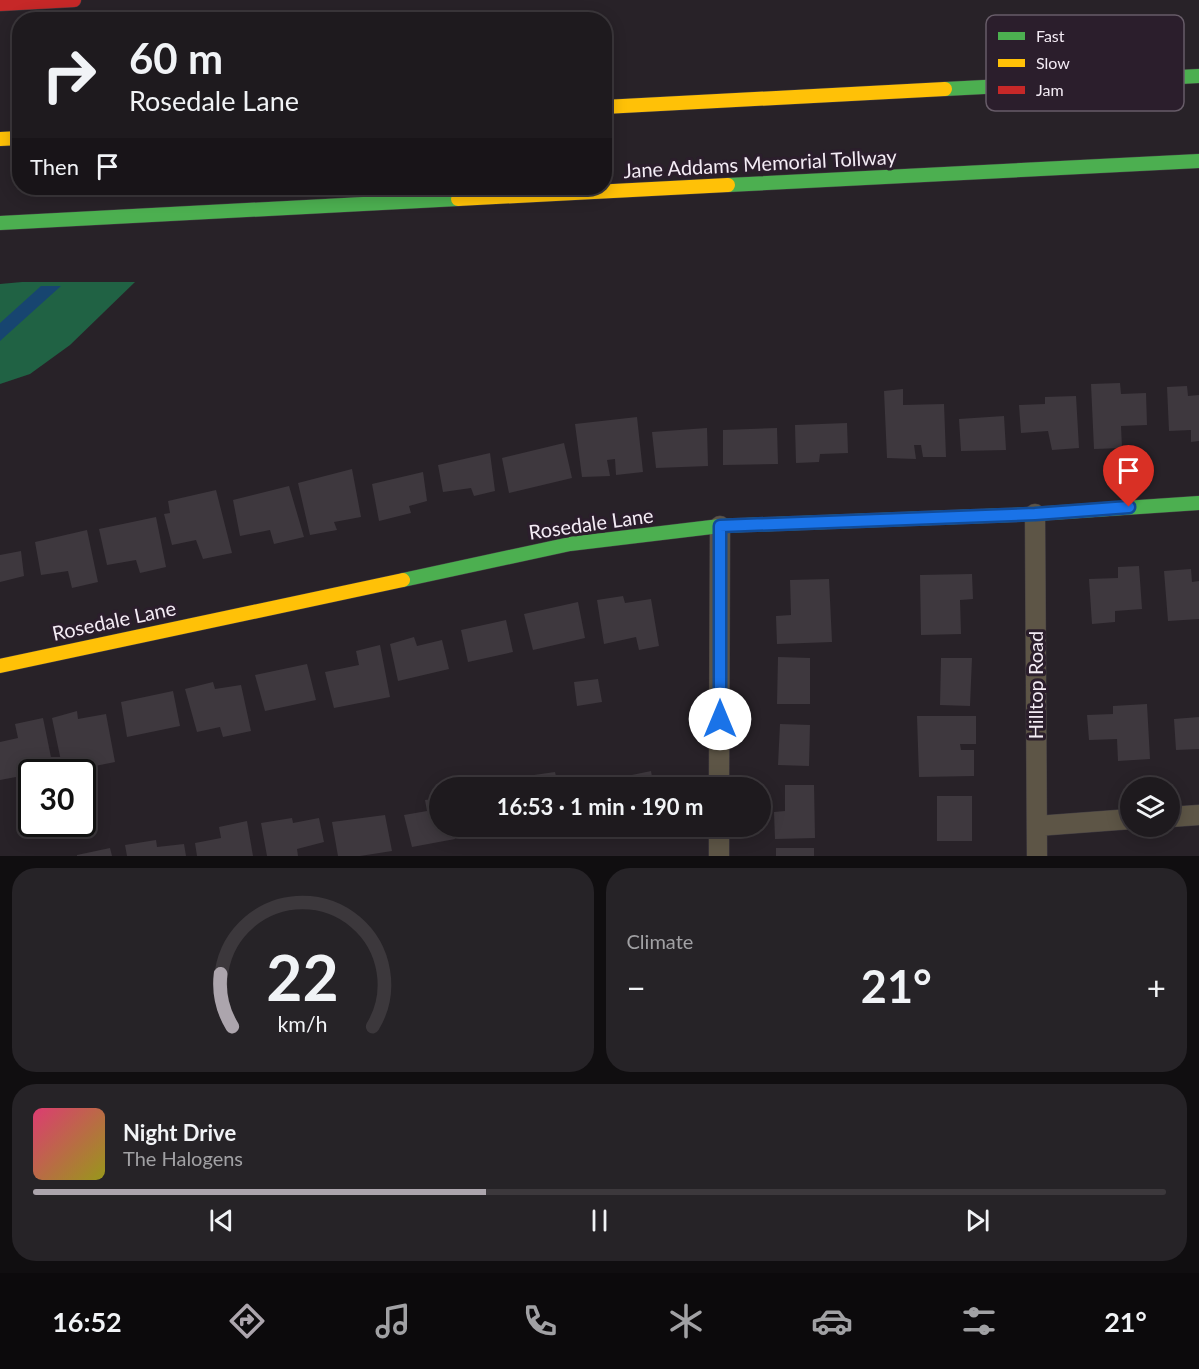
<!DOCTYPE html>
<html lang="en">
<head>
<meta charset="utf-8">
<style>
  body { margin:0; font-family:Lato,sans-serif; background:#262327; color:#f1f3f6; height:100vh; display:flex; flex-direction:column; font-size:22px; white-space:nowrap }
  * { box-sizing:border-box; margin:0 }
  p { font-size:20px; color:#a1a1a4 }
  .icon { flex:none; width:33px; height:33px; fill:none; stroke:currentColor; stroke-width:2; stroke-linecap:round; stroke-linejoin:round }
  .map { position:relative; height:856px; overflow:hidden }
  .sheet { display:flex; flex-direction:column; gap:12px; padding:12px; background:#100e10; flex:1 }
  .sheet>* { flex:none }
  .top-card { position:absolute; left:12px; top:12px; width:600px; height:183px; border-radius:24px; box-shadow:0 3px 15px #0003,0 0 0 2px #3c383c; background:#1e1a1e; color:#f1f3f6; overflow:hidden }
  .fabs { position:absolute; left:1120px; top:777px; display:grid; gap:12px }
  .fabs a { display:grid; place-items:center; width:60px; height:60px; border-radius:50%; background:#1e1a1e; box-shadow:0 3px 15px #0003,0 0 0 2px #3c383c; font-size:30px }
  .speed { position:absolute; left:18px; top:759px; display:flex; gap:12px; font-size:30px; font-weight:700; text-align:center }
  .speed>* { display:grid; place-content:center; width:78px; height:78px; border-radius:50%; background:#1e1a1e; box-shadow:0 3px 15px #0003,0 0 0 2px #3c383c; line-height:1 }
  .speed .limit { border:3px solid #111; border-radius:9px; background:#fff; color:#111 }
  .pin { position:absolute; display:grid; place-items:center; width:51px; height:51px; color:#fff; margin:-62px -26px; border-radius:50% 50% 50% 0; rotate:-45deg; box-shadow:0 0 6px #0007 }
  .pin .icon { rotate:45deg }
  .me { position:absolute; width:66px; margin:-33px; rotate:0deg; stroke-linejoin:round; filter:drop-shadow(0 0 4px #0008) }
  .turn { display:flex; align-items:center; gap:21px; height:126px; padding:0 18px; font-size:27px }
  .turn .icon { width:78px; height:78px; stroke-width:2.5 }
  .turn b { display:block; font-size:42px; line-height:51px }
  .then { display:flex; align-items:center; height:57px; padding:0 18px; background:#0003; gap:12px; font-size:22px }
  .big { font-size:45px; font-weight:700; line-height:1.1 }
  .sheet .tile { flex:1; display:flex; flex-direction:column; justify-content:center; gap:9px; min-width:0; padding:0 21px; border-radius:24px; background:#262327 }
  .sheet .dial { align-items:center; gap:0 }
  .dial svg { height:156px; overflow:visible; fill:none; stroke:#3c383c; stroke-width:7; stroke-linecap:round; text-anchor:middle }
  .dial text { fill:#f1f3f6; stroke:none }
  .song { display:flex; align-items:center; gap:18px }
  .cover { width:72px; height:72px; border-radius:9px; background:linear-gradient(135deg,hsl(340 70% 55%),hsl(60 70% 35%)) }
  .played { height:6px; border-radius:3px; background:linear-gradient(90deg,#aca5ad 40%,#3c383c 40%) }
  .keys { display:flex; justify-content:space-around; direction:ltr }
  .heat { display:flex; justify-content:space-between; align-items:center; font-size:33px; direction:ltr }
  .sheet .tiles { flex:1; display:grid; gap:12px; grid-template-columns:1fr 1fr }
  .tile:last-child { grid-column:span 2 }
  .trip { position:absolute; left:429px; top:777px; width:342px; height:60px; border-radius:30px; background:#1e1a1e; box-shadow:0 3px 15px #0003,0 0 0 2px #3c383c; font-weight:700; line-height:60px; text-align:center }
  .tab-bar { display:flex; height:96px; justify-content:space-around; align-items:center; background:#0c0a0c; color:#a1a1a4 }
  .tab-bar .icon { width:42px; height:42px }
  .tab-bar .selected { color:#aca5ad }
  .tab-bar b { font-size:27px; color:#f1f3f6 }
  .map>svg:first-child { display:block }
  .forest { fill:#206244 }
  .water { fill:#174570 }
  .building { fill:#3e383e }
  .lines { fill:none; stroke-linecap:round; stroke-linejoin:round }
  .street-casing { stroke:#443f44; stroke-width:21 }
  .fast-casing { stroke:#443f44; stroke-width:15 }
  .slow-casing { stroke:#443f44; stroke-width:15 }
  .jam-casing { stroke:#443f44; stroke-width:15 }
  .street { stroke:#5d5546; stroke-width:20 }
  .fast { stroke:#4caf50; stroke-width:14 }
  .slow { stroke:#ffc107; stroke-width:14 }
  .jam { stroke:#c62828; stroke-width:14 }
  .route-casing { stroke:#114b97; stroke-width:15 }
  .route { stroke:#1a73e8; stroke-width:10 }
  .labels { text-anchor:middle; stroke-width:6; stroke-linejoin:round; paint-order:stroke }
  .street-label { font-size:20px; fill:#f3ebf4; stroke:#2b1e2c }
  .key { fill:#2b1e2c; stroke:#675c68; stroke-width:1.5 }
  .key-label { font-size:16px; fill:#f3ebf4 }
</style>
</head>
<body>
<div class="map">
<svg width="1199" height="856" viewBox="0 0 1199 856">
  <rect width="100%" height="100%" fill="#282228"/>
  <path class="forest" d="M 22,282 L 135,282 L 70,345 L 30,374 L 0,384 L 0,284 Z"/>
  <path class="water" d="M 41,286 L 61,286 L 0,341 L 0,323 Z"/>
  <path class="building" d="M 1120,383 L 1121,394 L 1146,393 L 1147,425 L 1121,426 L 1122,448 L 1094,449 L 1091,384 Z
    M 1187,386 L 1188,396 L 1199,395 L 1199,441 L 1191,442 L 1191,430 L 1169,431 L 1167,387 Z
    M 903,389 L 903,405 L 944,404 L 946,457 L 923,457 L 921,445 L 914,445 L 916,459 L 887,458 L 884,391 Z
    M 1076,396 L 1079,448 L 1052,450 L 1048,431 L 1021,433 L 1019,405 L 1045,404 L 1045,397 Z
    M 1004,416 L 1006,450 L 961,451 L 959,419 Z
    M 637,417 L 643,472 L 616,475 L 615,459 L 607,460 L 610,476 L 582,477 L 575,424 Z
    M 847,423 L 848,453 L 820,454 L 819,462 L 796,463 L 795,425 Z
    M 707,428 L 708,466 L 656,468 L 652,432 Z
    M 777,428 L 778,464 L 723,465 L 723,430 Z
    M 564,443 L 572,478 L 509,493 L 502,458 Z
    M 490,453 L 495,491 L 474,496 L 471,488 L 443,492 L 438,465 Z
    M 352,469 L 361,517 L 334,522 L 337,530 L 310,535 L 298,483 Z
    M 423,472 L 427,501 L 409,506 L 411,513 L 379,521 L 372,484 Z
    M 289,486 L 304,537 L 274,544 L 270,530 L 240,536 L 233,500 Z
    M 216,490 L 232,553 L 203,559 L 196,540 L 172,545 L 164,514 L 170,513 L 168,501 Z
    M 156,517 L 166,567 L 140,573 L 136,560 L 107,565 L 99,529 Z
    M 87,530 L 98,582 L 72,588 L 68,571 L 41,575 L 35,542 Z
    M 21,551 L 24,576 L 0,582 L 0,555 Z
    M 1139,566 L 1142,609 L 1115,611 L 1115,622 L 1092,624 L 1089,579 L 1118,578 L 1118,567 Z
    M 1191,569 L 1192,582 L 1199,581 L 1199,619 L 1168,621 L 1164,571 Z
    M 972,574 L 973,599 L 960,600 L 961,634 L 921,635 L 920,575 Z
    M 829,579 L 832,642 L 777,644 L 776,616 L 791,615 L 790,580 Z
    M 623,596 L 625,603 L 651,599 L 659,646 L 639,650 L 636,637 L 604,644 L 597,600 Z
    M 578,602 L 585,638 L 533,650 L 524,614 Z
    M 506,620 L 513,652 L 468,662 L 461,630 Z
    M 414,637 L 417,646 L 442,640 L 449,669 L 398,681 L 390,644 Z
    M 380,645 L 390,697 L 334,708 L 325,672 L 359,665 L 356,651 Z
    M 778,657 L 810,658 L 810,704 L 777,704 Z
    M 941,658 L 972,658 L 970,706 L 940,705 Z
    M 307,664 L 316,700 L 265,711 L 255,675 Z
    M 598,679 L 602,702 L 577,706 L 574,682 Z
    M 213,682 L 215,689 L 241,685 L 251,731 L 223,737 L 220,727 L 197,732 L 185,689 Z
    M 173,691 L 180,726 L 127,737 L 121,702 Z
    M 1147,704 L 1150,759 L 1118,761 L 1117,739 L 1089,740 L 1087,715 L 1113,714 L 1113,706 Z
    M 77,711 L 78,719 L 106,714 L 115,762 L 85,768 L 82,758 L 61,761 L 52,718 Z
    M 917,716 L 976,716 L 976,744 L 960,744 L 961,750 L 974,750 L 974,776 L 919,777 Z
    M 1199,717 L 1199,749 L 1176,750 L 1174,719 Z
    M 43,718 L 54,772 L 32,772 L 32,774 L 0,780 L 0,742 L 18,738 L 15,724 Z
    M 780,724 L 810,725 L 809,766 L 778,765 Z
    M 651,771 L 654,788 L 609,788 L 608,780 Z
    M 555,772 L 558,785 L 588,778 L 590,788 L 537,788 L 534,775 Z
    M 518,777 L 520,788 L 472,788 L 472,786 Z
    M 785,785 L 814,785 L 815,838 L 775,839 L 774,812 L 785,811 Z
    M 937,796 L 972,796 L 972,841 L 937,841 Z
    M 440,798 L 440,826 L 453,826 L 455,839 L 412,847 L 404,815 L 427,811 L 425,800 Z
    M 385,815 L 392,851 L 360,856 L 338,856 L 332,822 Z
    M 292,818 L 293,823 L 319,818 L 324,842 L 297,849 L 298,856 L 267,856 L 261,823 Z
    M 247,821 L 253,856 L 197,856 L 195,843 L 221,838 L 219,827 Z
    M 468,826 L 495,826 L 496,833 L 470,838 Z
    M 156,840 L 157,847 L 184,844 L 186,856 L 127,856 L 125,845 Z
    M 110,848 L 112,856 L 77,856 L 77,855 Z
    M 776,848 L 814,848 L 814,856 L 776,856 Z"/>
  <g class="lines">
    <defs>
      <path id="street" d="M 1035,514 L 1037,856
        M 719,788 L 720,526
        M 1170,817 L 1199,815
        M 1037,826 L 1131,819
        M 719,856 L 719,826"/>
      <path id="fast" d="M 945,89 L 1199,76
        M 728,185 L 1199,161
        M 0,223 L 458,199
        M 403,580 L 570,544 L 720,526 L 1035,514 L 1199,503"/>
      <path id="slow" d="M 604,107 L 945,89
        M 0,139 L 20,138
        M 458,199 L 728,185
        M 0,666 L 403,580"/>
      <path id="jam" d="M 0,4 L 74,0"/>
    </defs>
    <use href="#street" class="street-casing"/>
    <use href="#fast" class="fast-casing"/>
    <use href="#slow" class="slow-casing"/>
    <use href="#jam" class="jam-casing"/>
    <use href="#street" class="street"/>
    <use href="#fast" class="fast"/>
    <use href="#slow" class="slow"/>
    <use href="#jam" class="jam"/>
  </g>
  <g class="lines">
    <defs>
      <path id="route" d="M 720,719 L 720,526 L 1035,514 L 1129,507"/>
    </defs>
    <use href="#route" class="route-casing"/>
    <use href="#route" class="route"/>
  </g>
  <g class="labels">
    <g class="street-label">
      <text transform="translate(760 164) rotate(-3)" y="7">Jane Addams Memorial Tollway</text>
      <text transform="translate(591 524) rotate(-8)" y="7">Rosedale Lane</text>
      <text transform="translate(114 621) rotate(-12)" y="7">Rosedale Lane</text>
      <text transform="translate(1036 685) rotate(-90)" y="7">Hilltop Road</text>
    </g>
  </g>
  <rect x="986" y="15" width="198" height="96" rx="9" class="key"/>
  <rect x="998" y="32" width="27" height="8" fill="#4caf50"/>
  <rect x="998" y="59" width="27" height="8" fill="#ffc107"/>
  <rect x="998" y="86" width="27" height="8" fill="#c62828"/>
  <g class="key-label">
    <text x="1036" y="42">Fast</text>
    <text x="1036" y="69">Slow</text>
    <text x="1036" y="96">Jam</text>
  </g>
</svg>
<div class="fabs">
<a><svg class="icon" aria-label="layers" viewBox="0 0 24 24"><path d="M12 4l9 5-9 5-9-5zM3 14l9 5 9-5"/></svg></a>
</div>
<div class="speed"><div class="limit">30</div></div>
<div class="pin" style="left:1129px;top:507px;background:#d93025"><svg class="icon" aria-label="arrive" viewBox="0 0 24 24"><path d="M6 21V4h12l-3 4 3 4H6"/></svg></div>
<svg class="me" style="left:720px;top:719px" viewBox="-20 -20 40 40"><circle r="19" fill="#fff"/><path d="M0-13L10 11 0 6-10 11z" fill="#1a73e8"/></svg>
<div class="trip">16:53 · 1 min · 190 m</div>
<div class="top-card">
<div class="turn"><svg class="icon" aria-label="right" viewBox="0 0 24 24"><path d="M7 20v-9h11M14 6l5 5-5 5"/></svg><div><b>60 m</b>Rosedale Lane</div></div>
<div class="then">Then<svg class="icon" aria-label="arrive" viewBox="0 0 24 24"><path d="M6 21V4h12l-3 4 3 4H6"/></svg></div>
</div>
</div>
<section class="sheet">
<div class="tiles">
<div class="tile dial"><svg viewBox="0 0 100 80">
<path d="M14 69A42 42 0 1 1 86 69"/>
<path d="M14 69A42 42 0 0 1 8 42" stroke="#aca5ad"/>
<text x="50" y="56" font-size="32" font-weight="700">22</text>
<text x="50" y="72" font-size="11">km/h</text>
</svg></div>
<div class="tile"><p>Climate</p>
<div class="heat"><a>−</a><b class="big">21°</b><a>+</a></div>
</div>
<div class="tile">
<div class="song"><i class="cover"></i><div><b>Night Drive</b><p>The Halogens</p></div></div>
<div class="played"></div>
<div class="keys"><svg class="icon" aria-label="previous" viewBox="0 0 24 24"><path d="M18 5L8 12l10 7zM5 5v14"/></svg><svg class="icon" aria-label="pause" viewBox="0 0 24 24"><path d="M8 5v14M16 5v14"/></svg><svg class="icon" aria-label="next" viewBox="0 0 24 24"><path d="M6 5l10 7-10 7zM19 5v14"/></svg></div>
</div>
</div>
</section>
<nav class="tab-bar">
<b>16:52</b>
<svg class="icon selected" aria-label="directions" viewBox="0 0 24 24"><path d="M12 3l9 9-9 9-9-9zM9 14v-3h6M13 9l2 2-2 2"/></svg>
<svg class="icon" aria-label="music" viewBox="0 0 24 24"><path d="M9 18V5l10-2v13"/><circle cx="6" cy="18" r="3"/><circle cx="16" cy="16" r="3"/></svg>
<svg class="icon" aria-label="phone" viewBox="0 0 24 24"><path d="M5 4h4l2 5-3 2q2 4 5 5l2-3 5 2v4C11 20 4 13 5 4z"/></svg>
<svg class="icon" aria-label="climate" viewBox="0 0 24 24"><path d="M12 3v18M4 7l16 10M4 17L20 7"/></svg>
<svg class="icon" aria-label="car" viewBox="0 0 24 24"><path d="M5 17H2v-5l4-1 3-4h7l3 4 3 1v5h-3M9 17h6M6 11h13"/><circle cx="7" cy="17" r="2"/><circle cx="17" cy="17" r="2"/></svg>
<svg class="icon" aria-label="filters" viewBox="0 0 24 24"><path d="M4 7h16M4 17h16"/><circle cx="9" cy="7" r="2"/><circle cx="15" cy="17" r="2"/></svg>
<b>21°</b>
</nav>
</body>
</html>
